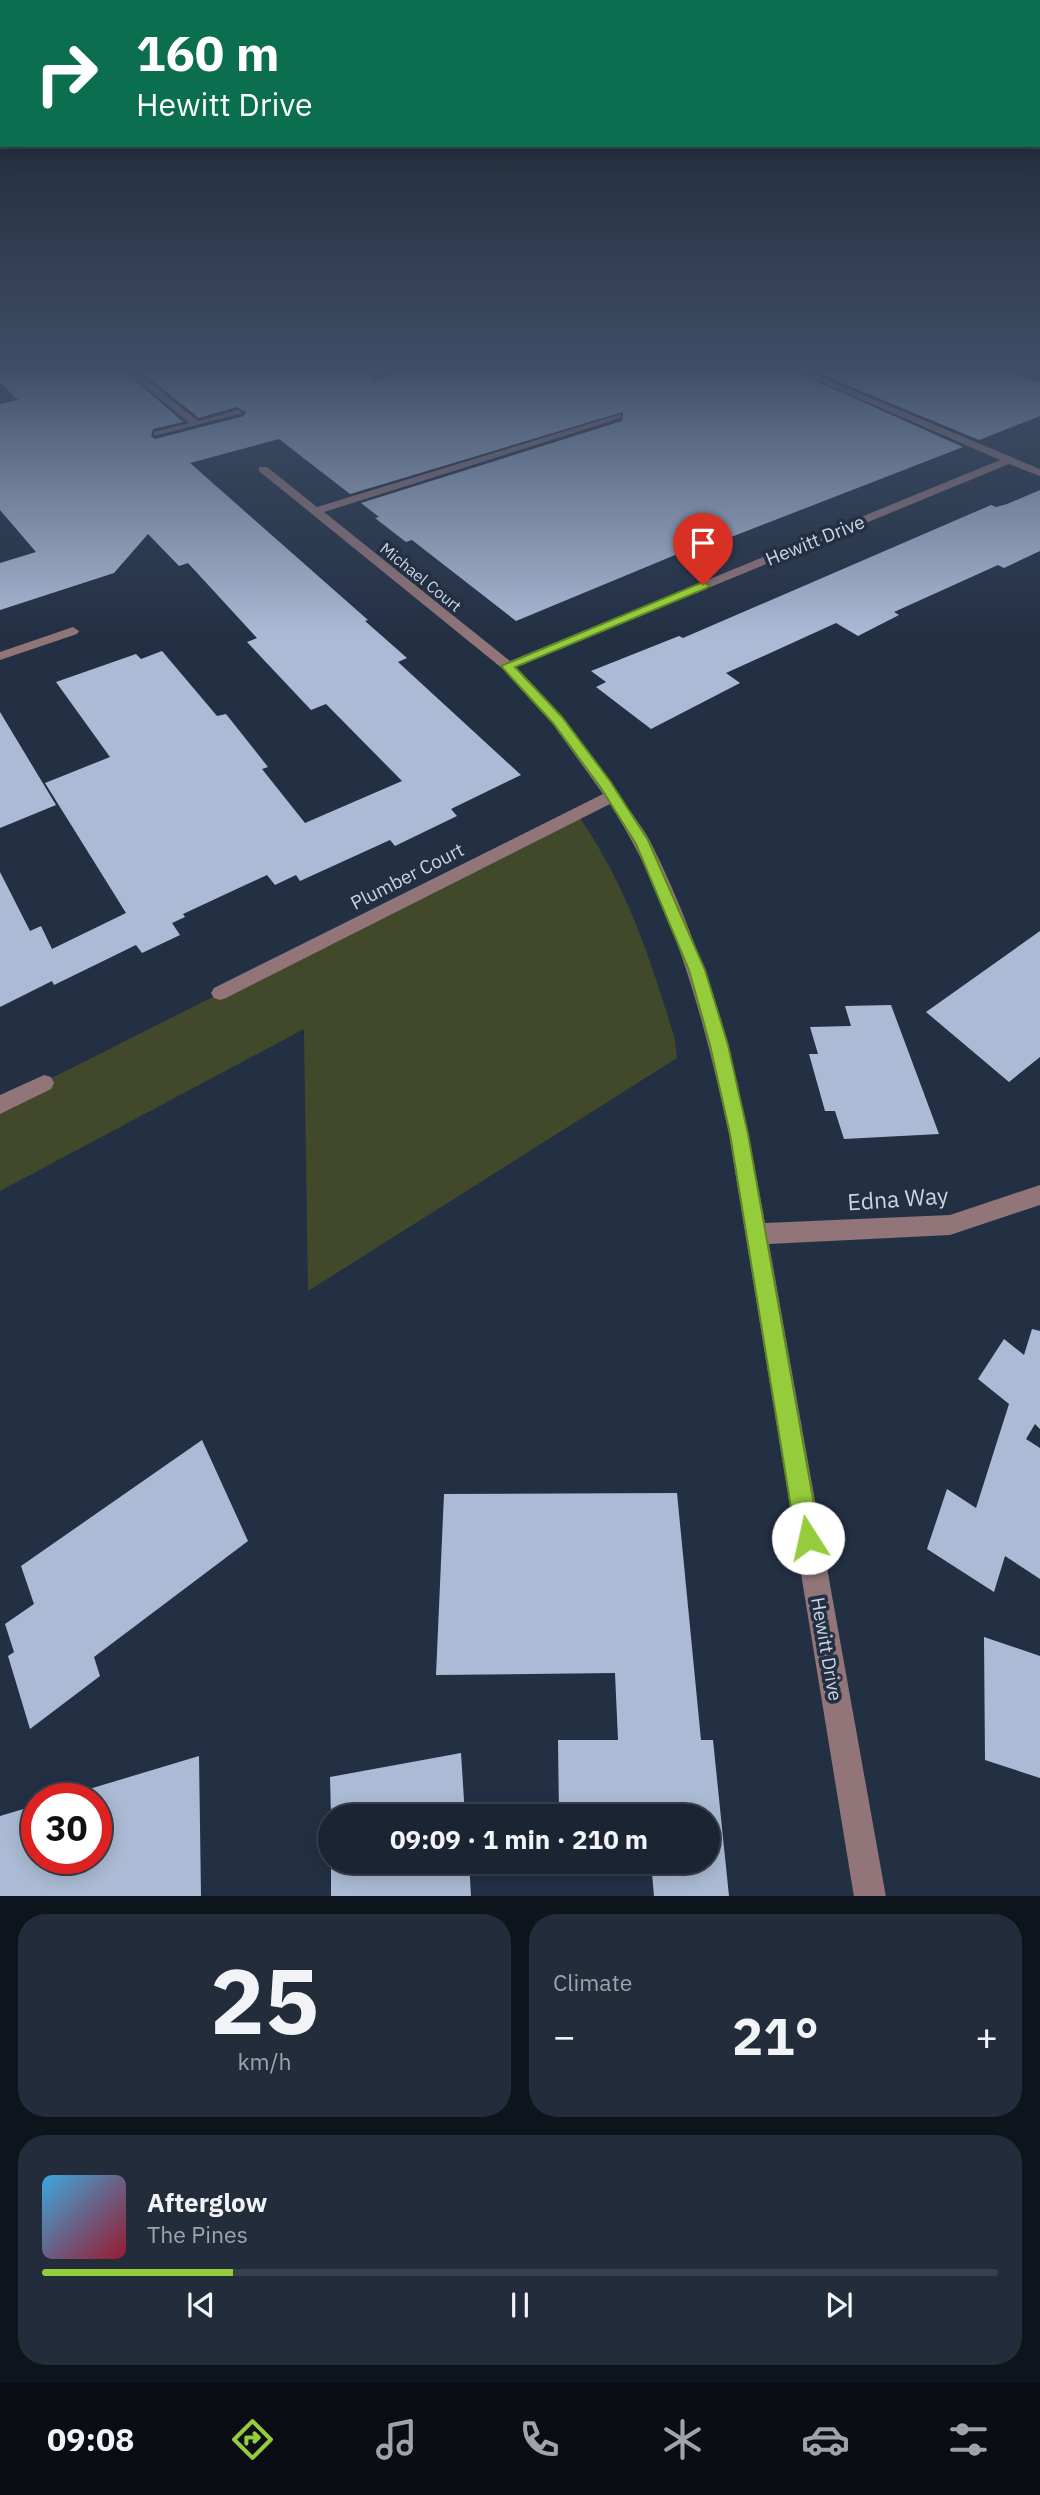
<!DOCTYPE html>
<html lang="en">
<head>
<meta charset="utf-8">
<style>
  body { margin:0; font-family:"IBM Plex Sans",sans-serif; background:#232c3b; color:#f1f3f6; height:100vh; display:flex; flex-direction:column; font-size:26px; white-space:nowrap }
  * { box-sizing:border-box; margin:0 }
  p { font-size:23px; color:#9fa4ac }
  .icon { flex:none; width:38px; height:38px; fill:none; stroke:currentColor; stroke-width:2; stroke-linecap:round; stroke-linejoin:round }
  .map { position:relative; height:1896px; overflow:hidden }
  .panel { display:flex; flex-direction:column; gap:18px; padding:18px; background:#0e141c; flex:1 }
  .panel>* { flex:none }
  .banner { position:absolute; left:0px; top:0px; width:1041px; height:147px; box-shadow:0 4px 18px #0003,0 0 0 2px #38414e; background:#0b6e4f; color:#fff; overflow:hidden }
  .speed { position:absolute; left:21px; top:1783px; display:flex; gap:14px; font-size:35px; font-weight:700; text-align:center }
  .speed>* { display:grid; place-content:center; width:91px; height:91px; border-radius:50%; background:#1a2433; box-shadow:0 4px 18px #0003,0 0 0 2px #38414e; line-height:1 }
  .speed .limit { border:10px solid #d22; background:#fff; color:#111 }
  .pin { position:absolute; display:grid; place-items:center; width:60px; height:60px; color:#fff; margin:-72px -30px; border-radius:50% 50% 50% 0; rotate:-45deg; box-shadow:0 0 7px #0007 }
  .pin .icon { rotate:45deg }
  .me { position:absolute; width:77px; margin:-38px; rotate:350deg; stroke-linejoin:round; filter:drop-shadow(0 0 5px #0008) }
  .turn { display:flex; align-items:center; gap:24px; height:147px; padding:0 21px; font-size:32px }
  .turn .icon { width:91px; height:91px; stroke-width:2.5 }
  .turn b { display:block; font-size:49px; line-height:60px }
  .big { font-size:52px; font-weight:700; line-height:1.1 }
  .panel .tile { flex:1; display:flex; flex-direction:column; justify-content:center; gap:10px; min-width:0; padding:0 24px; border-radius:28px; background:#232c3b }
  .panel .dial { align-items:center; gap:0 }
  .dial b { font-size:91px; line-height:1 }
  .song { display:flex; align-items:center; gap:21px }
  .cover { width:84px; height:84px; border-radius:10px; background:linear-gradient(135deg,hsl(200 70% 55%),hsl(350 70% 35%)) }
  .played { height:7px; border-radius:4px; background:linear-gradient(90deg,#94cc3c 20%,#38414e 20%) }
  .keys { display:flex; justify-content:space-around; direction:ltr }
  .heat { display:flex; justify-content:space-between; align-items:center; font-size:38px; direction:ltr }
  .panel .tiles { flex:1; display:grid; gap:18px; grid-template-columns:1fr 1fr }
  .tile:last-child { grid-column:span 2 }
  .trip { position:absolute; left:318px; top:1804px; width:402px; height:70px; border-radius:35px; background:#1a2433; box-shadow:0 4px 18px #0003,0 0 0 2px #38414e; font-weight:700; line-height:70px; text-align:center }
  .menu { display:flex; height:112px; justify-content:space-around; align-items:center; background:#0a0e14; color:#9fa4ac }
  .menu .icon { width:49px; height:49px }
  .menu .selected { color:#94cc3c }
  .menu b { font-size:32px; color:#f1f3f6 }
  .map>svg:first-child { display:block }
  .green { fill:#42492a }
  .building { fill:#acbbd5 }
  .lines { fill:none; stroke-linecap:round; stroke-linejoin:round }
  .minor { fill:#917579; fill-rule:evenodd }
  .route { fill:#94cc3c; stroke:#608527; stroke-width:2 }
  .labels { text-anchor:middle; stroke-width:7; stroke-linejoin:round; paint-order:stroke }
  .far-street-label { font-size:16px; fill:#ccd4e1; stroke:#233044 }
  .street-label { font-size:19px; fill:#ccd4e1; stroke:#233044 }
  .near-street-label { font-size:23px; fill:#ccd4e1; stroke:#233044 }
</style>
</head>
<body>
<div class="map">
<svg width="1040" height="1897" viewBox="0 0 1040 1897">
  <rect width="100%" height="100%" fill="#233044"/>
  <path class="green" d="M 577,814 C 626,883 651,960 675,1040 L 677,1058 L 308,1291 L 304,1029 L 0,1191 L 0,1104 Z"/>
  <path class="building" d="M 0,372 L 126,372 L 183,422 L 153,429 L 151,436 L 155,439 L 244,416 L 246,412 L 237,407 L 199,418 L 141,372 L 372,372 L 371,377 L 375,380 L 397,372 L 796,372 L 963,447 L 708,546 L 704,543 L 516,621 L 412,540 L 406,542 L 375,518 L 379,517 L 361,503 L 622,421 L 623,412 L 350,494 L 279,439 L 190,463 L 368,620 L 365,621 L 407,658 L 398,662 L 521,775 L 451,809 L 457,816 L 395,846 L 390,840 L 300,881 L 296,875 L 275,885 L 267,875 L 183,914 L 185,917 L 172,923 L 180,935 L 142,953 L 136,945 L 54,985 L 52,981 L 0,1007 L 0,872 L 30,931 L 41,926 L 52,949 L 126,913 L 45,783 L 110,757 L 56,682 L 136,654 L 141,659 L 162,651 L 217,716 L 226,714 L 268,767 L 262,769 L 305,823 L 402,781 L 326,704 L 311,710 L 247,642 L 257,638 L 188,563 L 179,566 L 148,534 L 114,573 L 0,610 L 0,563 L 36,552 L 0,510 L 0,404 L 18,400 L 0,382 Z
    M 815,372 L 1010,372 L 1040,383 L 1040,416 L 979,440 Z
    M 1040,490 L 1040,551 L 1004,568 L 998,565 L 894,612 L 899,615 L 858,636 L 836,623 L 726,673 L 740,683 L 651,729 L 596,687 L 606,682 L 591,671 L 679,636 L 683,638 L 991,505 L 996,507 L 1007,504 Z
    M 0,712 L 56,805 L 0,828 Z
    M 1040,931 L 1040,1057 L 1009,1082 L 926,1012 Z
    M 891,1005 L 939,1134 L 844,1139 L 835,1111 L 825,1111 L 809,1054 L 818,1054 L 810,1027 L 851,1026 L 845,1006 Z
    M 1032,1329 L 1040,1331 L 1040,1429 L 1035,1424 L 1026,1439 L 1040,1448 L 1040,1579 L 1005,1556 L 994,1592 L 927,1549 L 947,1489 L 976,1508 L 1009,1404 L 978,1379 L 1004,1339 L 1024,1355 Z
    M 202,1440 L 248,1541 L 94,1657 L 100,1676 L 30,1729 L 8,1656 L 14,1652 L 5,1624 L 34,1604 L 21,1566 Z
    M 677,1493 L 701,1740 L 713,1740 L 729,1896 L 654,1896 L 651,1862 L 709,1862 L 709,1816 L 559,1816 L 558,1740 L 618,1740 L 615,1673 L 436,1675 L 444,1494 Z
    M 984,1637 L 1040,1656 L 1040,1778 L 985,1760 Z
    M 461,1753 L 465,1816 L 331,1816 L 330,1777 Z
    M 199,1756 L 201,1896 L 0,1896 L 0,1816 L 37,1805 L 37,1858 L 96,1858 L 96,1799 L 56,1799 Z
    M 331,1862 L 469,1862 L 471,1896 L 331,1896 Z"/>
  <g class="lines">
    <path class="minor" d="M 128,372 L 137,372 L 198,421 L 238,410 L 243,413 L 154,436 L 154,432 L 189,423 Z
      M 377,372 L 394,372 L 374,377 L 374,373 Z
      M 798,372 L 809,372 L 1040,469 L 1040,476 L 1009,464 L 516,667 C 556,710 593,756 625,804 C 634,817 644,829 651,843 C 712,965 741,1090 765,1223 L 950,1215 L 1040,1185 L 1040,1205 L 950,1235 L 769,1244 L 886,1897 L 854,1897 L 729,1134 C 704,1019 674,904 610,804 L 226,998 L 220,1000 L 214,998 L 211,993 L 214,988 L 603,794 L 552,723 L 503,669 L 259,471 L 259,467 L 267,467 L 317,507 L 621,414 L 621,418 L 324,512 L 510,661 L 1000,460 Z
      M 73,627 L 79,631 L 77,634 L 0,660 L 0,652 Z
      M 44,1075 L 51,1077 L 54,1083 L 51,1089 L 0,1114 L 0,1095 Z"/>
  </g>
  <linearGradient id="sky" x2="0" y2="1"><stop stop-color="#131a25"/><stop offset="0.58" stop-color="#3f4e67"/><stop offset="1" stop-color="#3f4e67" stop-opacity="0"/></linearGradient>
  <rect width="1040" height="637" fill="url(#sky)"/>
  <path class="route" d="M 703,582 L 709,585 L 707,588 L 515,667 L 562,717 L 610,781 L 648,840 L 705,970 L 728,1045 L 748,1134 L 820,1538 L 816,1546 L 808,1550 L 799,1546 L 796,1538 L 730,1134 L 710,1045 L 689,970 L 636,844 L 601,788 L 553,723 L 501,666 Z"/>
  <g class="labels">
    <g class="far-street-label">
      <text transform="translate(421 577) rotate(39)" y="6">Michael Court</text>
    </g>
    <g class="street-label">
      <text transform="translate(815 540) rotate(-22)" y="7">Hewitt Drive</text>
      <text transform="translate(407 876) rotate(-27)" y="7">Plumber Court</text>
      <text transform="translate(827 1649) rotate(80)" y="7">Hewitt Drive</text>
    </g>
    <g class="near-street-label">
      <text transform="translate(898 1199) rotate(-4)" y="8">Edna Way</text>
    </g>
  </g>
</svg>
<div class="speed"><div class="limit">30</div></div>
<div class="pin" style="left:703px;top:585px;background:#d93025"><svg class="icon" aria-label="arrive" viewBox="0 0 24 24"><path d="M6 21V4h12l-3 4 3 4H6"/></svg></div>
<svg class="me" style="left:808px;top:1538px" viewBox="-20 -20 40 40"><circle r="19" fill="#fff"/><path d="M0-13L10 11 0 6-10 11z" fill="#94cc3c"/></svg>
<div class="trip">09:09 · 1 min · 210 m</div>
<div class="banner">
<div class="turn"><svg class="icon" aria-label="right" viewBox="0 0 24 24"><path d="M7 20v-9h11M14 6l5 5-5 5"/></svg><div><b>160 m</b>Hewitt Drive</div></div>
</div>
</div>
<section class="panel">
<div class="tiles">
<div class="tile dial"><b>25</b><p>km/h</p></div>
<div class="tile"><p>Climate</p>
<div class="heat"><a>−</a><b class="big">21°</b><a>+</a></div>
</div>
<div class="tile">
<div class="song"><i class="cover"></i><div><b>Afterglow</b><p>The Pines</p></div></div>
<div class="played"></div>
<div class="keys"><svg class="icon" aria-label="previous" viewBox="0 0 24 24"><path d="M18 5L8 12l10 7zM5 5v14"/></svg><svg class="icon" aria-label="pause" viewBox="0 0 24 24"><path d="M8 5v14M16 5v14"/></svg><svg class="icon" aria-label="next" viewBox="0 0 24 24"><path d="M6 5l10 7-10 7zM19 5v14"/></svg></div>
</div>
</div>
</section>
<nav class="menu">
<b>09:08</b>
<svg class="icon selected" aria-label="directions" viewBox="0 0 24 24"><path d="M12 3l9 9-9 9-9-9zM9 14v-3h6M13 9l2 2-2 2"/></svg>
<svg class="icon" aria-label="music" viewBox="0 0 24 24"><path d="M9 18V5l10-2v13"/><circle cx="6" cy="18" r="3"/><circle cx="16" cy="16" r="3"/></svg>
<svg class="icon" aria-label="phone" viewBox="0 0 24 24"><path d="M5 4h4l2 5-3 2q2 4 5 5l2-3 5 2v4C11 20 4 13 5 4z"/></svg>
<svg class="icon" aria-label="climate" viewBox="0 0 24 24"><path d="M12 3v18M4 7l16 10M4 17L20 7"/></svg>
<svg class="icon" aria-label="car" viewBox="0 0 24 24"><path d="M5 17H2v-5l4-1 3-4h7l3 4 3 1v5h-3M9 17h6M6 11h13"/><circle cx="7" cy="17" r="2"/><circle cx="17" cy="17" r="2"/></svg>
<svg class="icon" aria-label="filters" viewBox="0 0 24 24"><path d="M4 7h16M4 17h16"/><circle cx="9" cy="7" r="2"/><circle cx="15" cy="17" r="2"/></svg>
</nav>
</body>
</html>
